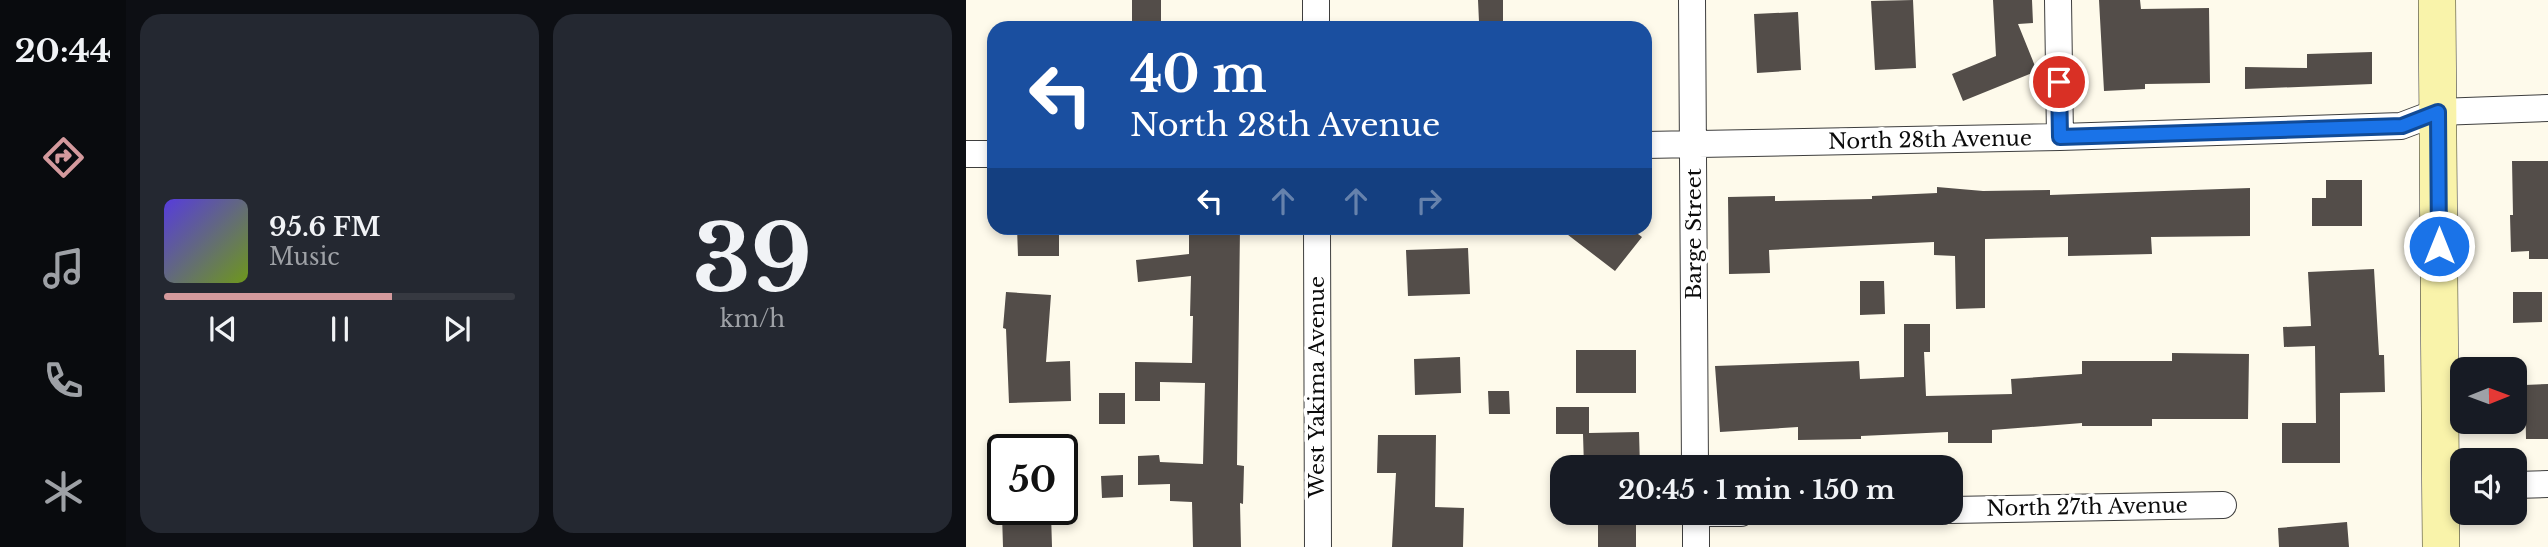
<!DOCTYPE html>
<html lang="en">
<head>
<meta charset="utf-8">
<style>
  body { margin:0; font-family:"Libre Baskerville",serif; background:#242831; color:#f1f3f6; height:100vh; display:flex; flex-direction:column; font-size:26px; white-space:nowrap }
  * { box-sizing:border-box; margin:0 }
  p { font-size:23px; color:#9ea1a6 }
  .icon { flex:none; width:38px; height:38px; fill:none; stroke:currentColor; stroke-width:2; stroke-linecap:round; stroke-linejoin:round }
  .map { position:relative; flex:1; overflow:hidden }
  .sheet { display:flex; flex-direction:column; gap:14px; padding:14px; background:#0d0f14; width:840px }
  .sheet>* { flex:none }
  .hud { position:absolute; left:21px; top:21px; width:665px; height:214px; border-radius:21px; box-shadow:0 4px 10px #0003; background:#1a4fa0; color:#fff; overflow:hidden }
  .needle { width:46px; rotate:89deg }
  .buttons { position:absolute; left:1484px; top:357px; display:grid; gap:14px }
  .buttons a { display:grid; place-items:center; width:77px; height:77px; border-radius:14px; background:#171b24; box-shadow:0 4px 10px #0003; font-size:35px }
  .speed { position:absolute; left:21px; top:434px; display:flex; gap:14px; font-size:35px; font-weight:700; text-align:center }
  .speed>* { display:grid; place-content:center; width:91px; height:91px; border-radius:50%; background:#171b24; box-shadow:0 4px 10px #0003; line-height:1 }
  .speed .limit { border:4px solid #111; border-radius:10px; background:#fff; color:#111 }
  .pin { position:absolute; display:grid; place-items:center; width:60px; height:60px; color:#fff; margin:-30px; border:4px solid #fff; border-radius:50%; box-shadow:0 2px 7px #0007 }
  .me { position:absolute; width:77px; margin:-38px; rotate:0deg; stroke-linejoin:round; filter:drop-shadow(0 0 5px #0008) }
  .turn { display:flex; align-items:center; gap:24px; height:147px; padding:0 28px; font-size:32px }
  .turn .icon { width:91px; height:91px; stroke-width:2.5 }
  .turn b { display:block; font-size:49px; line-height:60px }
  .lanes { display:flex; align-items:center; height:66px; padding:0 28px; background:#0003; justify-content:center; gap:35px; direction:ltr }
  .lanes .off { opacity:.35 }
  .sheet .tile { flex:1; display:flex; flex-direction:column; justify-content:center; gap:10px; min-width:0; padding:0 24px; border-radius:21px; background:#242831 }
  .sheet .dial { align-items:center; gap:0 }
  .dial b { font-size:91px; line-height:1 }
  .song { display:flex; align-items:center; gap:21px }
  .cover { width:84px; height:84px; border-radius:10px; background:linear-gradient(135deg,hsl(250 70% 55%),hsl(80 70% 35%)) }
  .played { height:7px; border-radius:4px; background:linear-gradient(90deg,#d49a9d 65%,#363941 65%) }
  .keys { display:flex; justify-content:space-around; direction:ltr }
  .sheet .tiles { flex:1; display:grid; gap:14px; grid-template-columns:repeat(2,1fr) }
  .trip { position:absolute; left:584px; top:455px; width:413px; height:70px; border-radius:21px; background:#171b24; box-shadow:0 4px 10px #0003; font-weight:800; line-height:70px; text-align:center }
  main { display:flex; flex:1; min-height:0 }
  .menu { display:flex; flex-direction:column; width:126px; justify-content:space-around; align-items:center; background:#090b0e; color:#9ea1a6 }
  .menu .icon { width:49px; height:49px }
  .menu .current { color:#d49a9d }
  .menu b { font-size:32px; color:#f1f3f6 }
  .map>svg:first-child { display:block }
  .building { fill:#534d49 }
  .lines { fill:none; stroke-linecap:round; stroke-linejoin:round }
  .street-casing { stroke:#3e3e3e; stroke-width:28 }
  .secondary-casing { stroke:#2d2d2d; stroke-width:38 }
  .street { stroke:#fff; stroke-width:26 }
  .secondary { stroke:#f9f3aa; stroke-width:37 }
  .route-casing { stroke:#114b97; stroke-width:18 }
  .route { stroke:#1a73e8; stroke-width:12 }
  .labels { text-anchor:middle; stroke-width:7; stroke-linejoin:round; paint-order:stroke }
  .street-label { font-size:21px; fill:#0b0b0b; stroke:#fff }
</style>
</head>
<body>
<main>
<nav class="menu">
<b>20:44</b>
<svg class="icon current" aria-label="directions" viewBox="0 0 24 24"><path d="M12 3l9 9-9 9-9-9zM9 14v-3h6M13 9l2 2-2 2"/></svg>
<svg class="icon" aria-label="music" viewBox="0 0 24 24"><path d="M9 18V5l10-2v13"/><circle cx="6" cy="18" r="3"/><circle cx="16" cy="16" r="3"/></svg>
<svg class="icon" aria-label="phone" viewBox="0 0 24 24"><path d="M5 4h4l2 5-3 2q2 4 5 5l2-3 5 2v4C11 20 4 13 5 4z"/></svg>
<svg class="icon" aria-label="climate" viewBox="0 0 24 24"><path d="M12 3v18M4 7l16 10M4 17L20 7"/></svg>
</nav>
<section class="sheet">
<div class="tiles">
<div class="tile">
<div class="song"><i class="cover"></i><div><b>95.6 FM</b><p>Music</p></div></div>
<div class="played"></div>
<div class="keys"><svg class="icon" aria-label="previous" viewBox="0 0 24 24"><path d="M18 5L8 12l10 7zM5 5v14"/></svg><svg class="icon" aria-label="pause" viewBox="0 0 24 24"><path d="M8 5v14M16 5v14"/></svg><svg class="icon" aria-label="next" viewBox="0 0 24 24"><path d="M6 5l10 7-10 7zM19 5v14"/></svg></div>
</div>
<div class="tile dial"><b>39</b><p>km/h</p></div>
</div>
</section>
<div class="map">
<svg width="1582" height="547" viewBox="0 0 1582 547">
  <rect width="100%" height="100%" fill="#fefaeb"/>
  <path class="building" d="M 166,0 L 195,0 L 195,28 L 166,28 Z
    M 512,0 L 537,0 L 537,22 L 513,22 Z
    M 947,0 L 950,68 L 909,70 L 905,1 Z
    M 1027,0 L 1066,0 L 1067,23 L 1052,24 L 1071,71 L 997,101 L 986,74 L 1030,56 Z
    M 1133,0 L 1174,0 L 1175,9 L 1243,8 L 1244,83 L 1179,84 L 1179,89 L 1138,91 Z
    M 832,12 L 835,70 L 791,73 L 788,14 Z
    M 1406,52 L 1406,84 L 1279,89 L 1279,67 L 1341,68 L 1341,54 Z
    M 1546,161 L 1582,161 L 1582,259 L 1563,259 L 1563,251 L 1545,252 L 1544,215 L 1547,215 Z
    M 1360,180 L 1396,180 L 1396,226 L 1346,226 L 1346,198 L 1360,198 Z
    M 971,187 L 1017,191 L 1084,190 L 1084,195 L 1284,188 L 1284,236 L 1185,237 L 1186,254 L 1102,256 L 1102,237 L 1019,239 L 1019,308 L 990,309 L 989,256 L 968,255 L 968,242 L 803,250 L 804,273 L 763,274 L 762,197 L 809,196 L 809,201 L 906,199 L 906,196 L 971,193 Z
    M 51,228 L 93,228 L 93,256 L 52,256 Z
    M 223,228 L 274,228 L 271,465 L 278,466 L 277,504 L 274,503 L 275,547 L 227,547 L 226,502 L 204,501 L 204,484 L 172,485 L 172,456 L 193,455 L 194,462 L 237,464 L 239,383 L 194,382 L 194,401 L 169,401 L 169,362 L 226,363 L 227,316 L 224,316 L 225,276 L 172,282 L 170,260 L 223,254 Z
    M 593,228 L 664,228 L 676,237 L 649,271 Z
    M 502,248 L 504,294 L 442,296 L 440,250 Z
    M 1408,269 L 1413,355 L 1418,355 L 1419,392 L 1374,393 L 1374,463 L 1316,463 L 1316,423 L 1350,423 L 1349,346 L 1318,347 L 1317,327 L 1345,326 L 1342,272 Z
    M 894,281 L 918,281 L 919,314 L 894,315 Z
    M 40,292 L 85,295 L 80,362 L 104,361 L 105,401 L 43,403 L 40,329 L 37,328 Z
    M 1547,292 L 1576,292 L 1576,322 L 1547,323 Z
    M 938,324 L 964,324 L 964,352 L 958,352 L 960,396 L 1046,394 L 1045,379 L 1116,374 L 1116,361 L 1206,361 L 1206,353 L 1283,354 L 1282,419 L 1186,419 L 1186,426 L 1116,426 L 1116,423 L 1026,430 L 1026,443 L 982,443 L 982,432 L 895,436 L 895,439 L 832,440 L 832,427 L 754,432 L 749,366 L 893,361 L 894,379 L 938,377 Z
    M 610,350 L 670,350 L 670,393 L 610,393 Z
    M 494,357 L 495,393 L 449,395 L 448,359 Z
    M 1582,384 L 1582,439 L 1560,439 L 1559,385 Z
    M 522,391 L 543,391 L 544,414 L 523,414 Z
    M 133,393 L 159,393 L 159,424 L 133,424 Z
    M 590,407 L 623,407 L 623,433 L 673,432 L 674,467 L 618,467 L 617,434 L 590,434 Z
    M 412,435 L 470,435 L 469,507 L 498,508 L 497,547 L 426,547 L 430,473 L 411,473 Z
    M 157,475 L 157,497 L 136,498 L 135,476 Z
    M 85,513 L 86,547 L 37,547 L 36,514 Z
    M 632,515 L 670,515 L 670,547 L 632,547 Z
    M 1381,522 L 1383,547 L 1313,547 L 1312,528 Z"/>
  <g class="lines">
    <defs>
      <path id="street" d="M 350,0 L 350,28
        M 726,0 L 729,467
        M 1092,0 L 1094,137
        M 679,145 L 1094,137 L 1435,126 L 1472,112 L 1582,108
        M 0,154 L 28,154
        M 351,228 L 352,547
        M 1549,485 L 1582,484
        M 985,510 L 1257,505
        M 730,513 L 775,513
        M 730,513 L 730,547"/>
      <path id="secondary" d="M 1471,0 L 1475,547"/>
    </defs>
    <use href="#street" class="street-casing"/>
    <use href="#secondary" class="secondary-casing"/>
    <use href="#street" class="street"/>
    <use href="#secondary" class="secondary"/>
  </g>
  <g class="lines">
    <defs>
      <path id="route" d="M 1093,82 L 1094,137 L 1436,126 L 1472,112 L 1473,246"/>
    </defs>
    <use href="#route" class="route-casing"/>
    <use href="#route" class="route"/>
  </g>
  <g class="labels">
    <g class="street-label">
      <text transform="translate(964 140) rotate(-1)" y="7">North 28th Avenue</text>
      <text transform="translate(728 234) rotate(-90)" y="7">Barge Street</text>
      <text transform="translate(351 387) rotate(-90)" y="7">West Yakima Avenue</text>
      <text transform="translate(1121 507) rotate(-1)" y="7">North 27th Avenue</text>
    </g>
  </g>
</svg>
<div class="buttons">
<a><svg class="needle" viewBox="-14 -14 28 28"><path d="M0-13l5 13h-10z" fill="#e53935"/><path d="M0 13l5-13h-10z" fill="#9ea1a6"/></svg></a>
<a><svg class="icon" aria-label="sound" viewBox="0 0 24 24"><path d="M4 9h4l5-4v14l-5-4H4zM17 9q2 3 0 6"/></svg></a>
</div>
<div class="speed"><div class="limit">50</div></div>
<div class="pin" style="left:1093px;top:82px;background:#d93025"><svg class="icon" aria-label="arrive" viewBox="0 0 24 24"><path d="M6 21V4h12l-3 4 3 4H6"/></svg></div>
<svg class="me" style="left:1473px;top:246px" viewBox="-20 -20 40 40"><circle r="17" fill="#1a73e8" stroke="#fff" stroke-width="3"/><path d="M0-11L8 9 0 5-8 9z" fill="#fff"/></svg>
<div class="trip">20:45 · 1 min · 150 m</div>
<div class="hud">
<div class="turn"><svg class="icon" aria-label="left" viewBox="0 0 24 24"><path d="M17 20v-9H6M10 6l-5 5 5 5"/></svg><div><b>40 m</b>North 28th Avenue</div></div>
<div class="lanes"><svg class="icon" aria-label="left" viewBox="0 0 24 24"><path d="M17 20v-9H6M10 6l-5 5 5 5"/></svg><svg class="icon off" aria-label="ahead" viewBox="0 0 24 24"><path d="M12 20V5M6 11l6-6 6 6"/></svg><svg class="icon off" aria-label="ahead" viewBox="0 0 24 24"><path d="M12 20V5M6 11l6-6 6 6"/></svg><svg class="icon off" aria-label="right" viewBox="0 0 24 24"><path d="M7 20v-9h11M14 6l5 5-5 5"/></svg></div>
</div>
</div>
</main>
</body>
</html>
